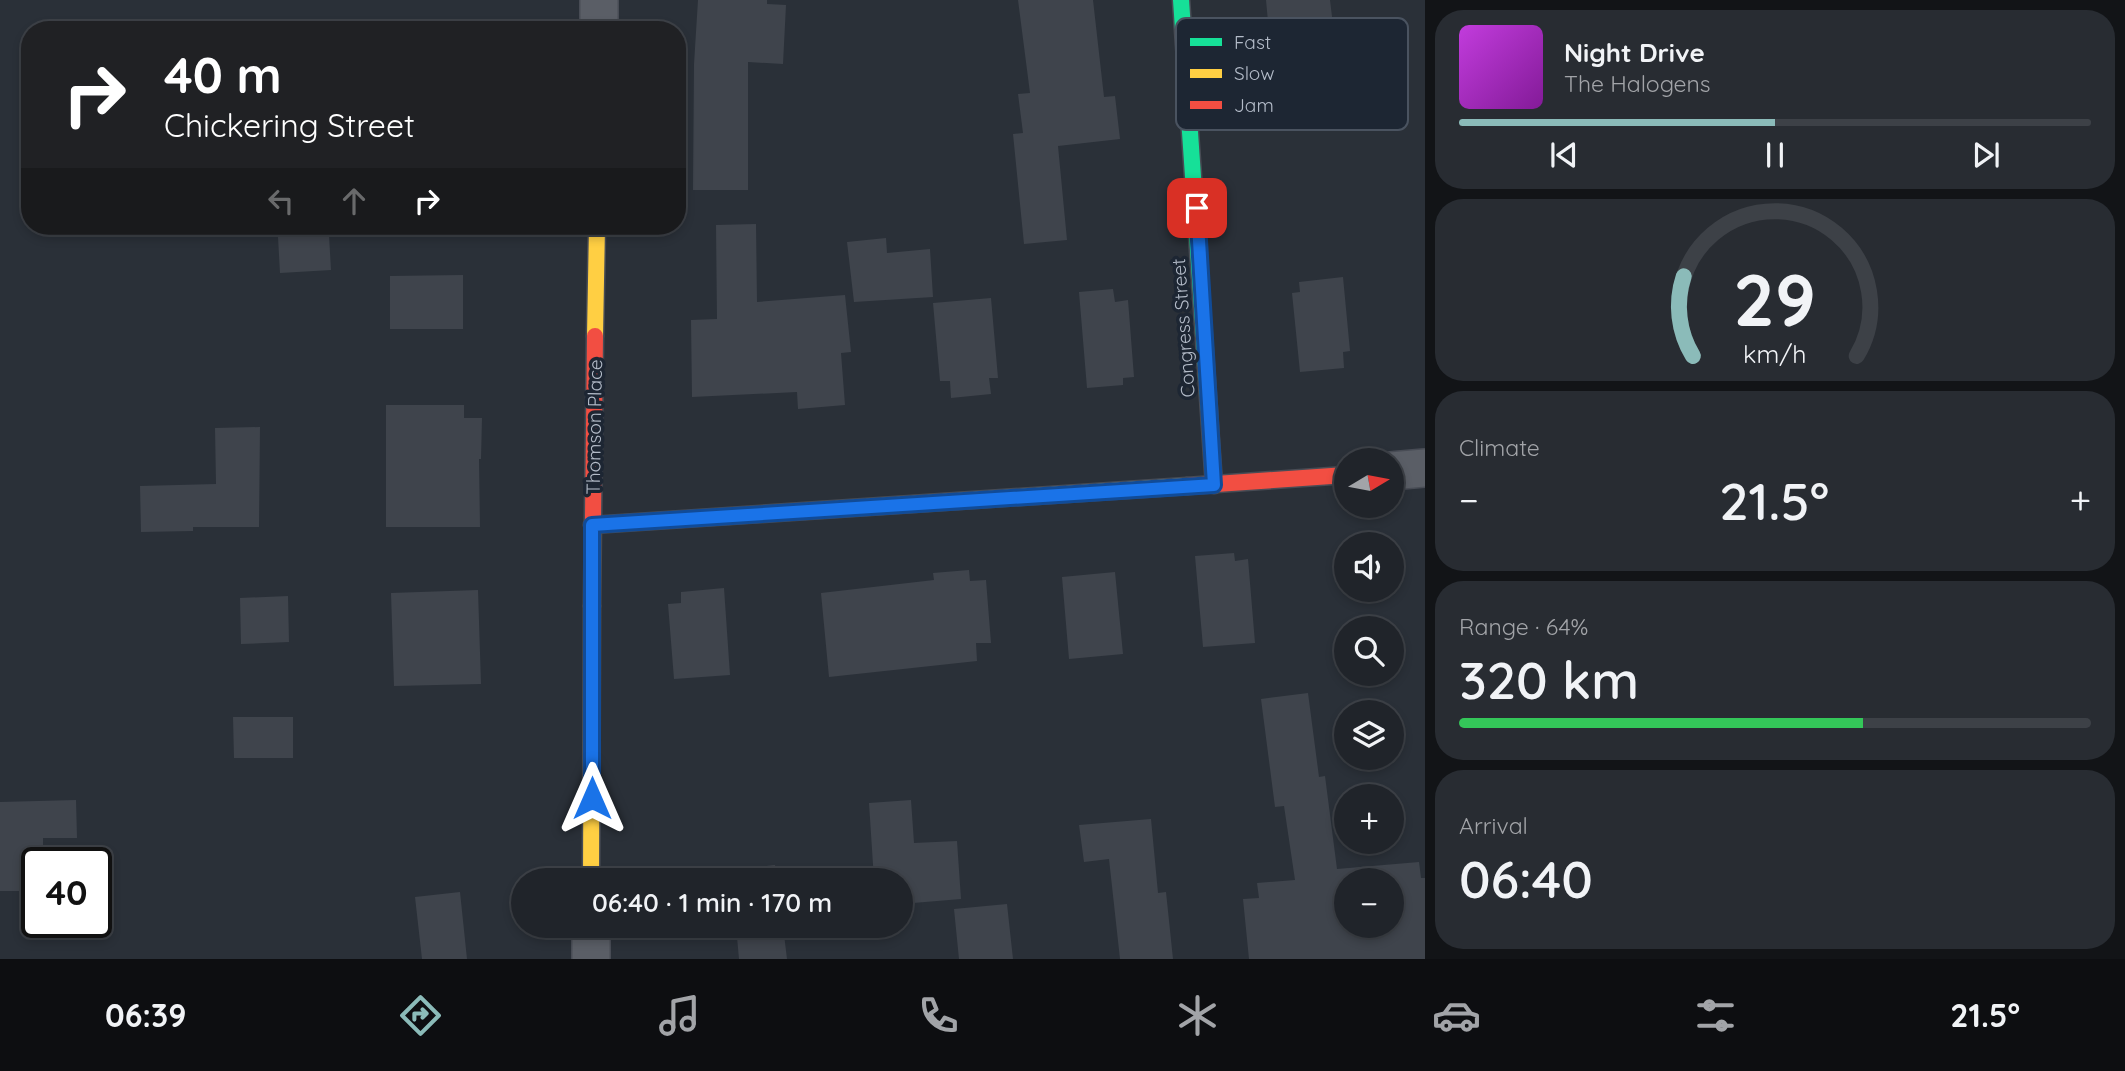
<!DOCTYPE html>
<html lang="en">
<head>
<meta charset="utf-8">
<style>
  body { margin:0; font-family:Quicksand,sans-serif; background:#282c32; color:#f1f3f6; height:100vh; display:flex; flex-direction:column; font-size:26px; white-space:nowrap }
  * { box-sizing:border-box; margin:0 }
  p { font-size:23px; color:#a2a4a8 }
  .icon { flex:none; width:38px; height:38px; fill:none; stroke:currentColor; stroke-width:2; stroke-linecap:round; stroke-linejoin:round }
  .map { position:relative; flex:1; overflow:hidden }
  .details { display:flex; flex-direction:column; gap:10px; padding:10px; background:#121417; width:700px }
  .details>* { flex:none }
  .top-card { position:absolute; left:21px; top:21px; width:665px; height:214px; border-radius:28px; box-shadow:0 4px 10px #0003,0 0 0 2px #3d4147; background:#202124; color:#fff; overflow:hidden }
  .needle { width:46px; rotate:80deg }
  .buttons { position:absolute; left:1334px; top:448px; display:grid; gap:14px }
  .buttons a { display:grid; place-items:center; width:70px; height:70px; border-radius:50%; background:#20242a; box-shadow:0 4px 10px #0003,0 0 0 2px #3d4147; font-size:35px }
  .speed { position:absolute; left:21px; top:847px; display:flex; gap:14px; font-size:35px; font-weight:700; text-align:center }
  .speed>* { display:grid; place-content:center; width:91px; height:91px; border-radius:50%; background:#20242a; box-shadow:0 4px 10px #0003,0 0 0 2px #3d4147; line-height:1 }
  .speed .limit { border:4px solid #111; border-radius:10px; background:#fff; color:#111 }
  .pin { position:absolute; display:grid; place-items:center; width:60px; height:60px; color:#fff; margin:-30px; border-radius:14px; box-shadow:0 4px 10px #0006 }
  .me { position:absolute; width:77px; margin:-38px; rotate:0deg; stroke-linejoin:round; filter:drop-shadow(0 0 5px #0008) }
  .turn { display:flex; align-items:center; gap:24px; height:147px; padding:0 28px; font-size:32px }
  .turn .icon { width:91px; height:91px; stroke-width:2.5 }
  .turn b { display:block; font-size:49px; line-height:60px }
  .lanes { display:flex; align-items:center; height:66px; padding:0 28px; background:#0003; justify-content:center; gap:35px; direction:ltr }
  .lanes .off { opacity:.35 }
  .big { font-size:52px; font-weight:600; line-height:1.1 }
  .details .card { flex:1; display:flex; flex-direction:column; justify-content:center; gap:10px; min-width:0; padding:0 24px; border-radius:28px; background:#282c32 }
  .details .dial { align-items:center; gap:0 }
  .dial svg { height:182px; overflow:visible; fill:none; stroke:#3d4147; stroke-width:7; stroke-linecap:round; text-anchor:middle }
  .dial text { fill:#f1f3f6; stroke:none }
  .song { display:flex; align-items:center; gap:21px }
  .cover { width:84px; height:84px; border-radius:10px; background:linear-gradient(135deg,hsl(290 70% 55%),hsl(290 70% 35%)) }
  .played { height:7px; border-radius:4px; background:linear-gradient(90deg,#8bbbb9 50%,#3d4147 50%) }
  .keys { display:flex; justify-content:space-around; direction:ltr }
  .heat { display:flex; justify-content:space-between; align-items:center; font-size:38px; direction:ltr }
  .charge { height:10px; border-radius:5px; background:linear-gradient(90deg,#34c759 64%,#3d4147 0) }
  .trip { position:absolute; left:511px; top:868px; width:402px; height:70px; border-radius:35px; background:#20242a; box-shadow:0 4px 10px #0003,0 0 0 2px #3d4147; font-weight:600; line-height:70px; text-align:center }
  .tab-bar { display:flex; height:112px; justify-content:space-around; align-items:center; background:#0d0e11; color:#a2a4a8 }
  .tab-bar .icon { width:49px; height:49px }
  .tab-bar .selected { color:#8bbbb9 }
  .tab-bar b { font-size:32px; color:#f1f3f6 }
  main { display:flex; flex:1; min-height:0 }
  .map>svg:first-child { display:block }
  .building { fill:#3f444c; fill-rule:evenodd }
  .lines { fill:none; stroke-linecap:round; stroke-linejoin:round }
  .street-casing { stroke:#484c55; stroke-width:40 }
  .fast-casing { stroke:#484c55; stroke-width:19 }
  .slow-casing { stroke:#484c55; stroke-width:19 }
  .jam-casing { stroke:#484c55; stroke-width:19 }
  .street { stroke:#5a5e66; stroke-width:37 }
  .fast { stroke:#16e098; stroke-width:16 }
  .slow { stroke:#ffcf43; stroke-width:16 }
  .jam { stroke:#f24e42; stroke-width:16 }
  .route-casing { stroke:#114b97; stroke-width:18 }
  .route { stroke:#1a73e8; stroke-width:12 }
  .labels { text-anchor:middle; stroke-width:7; stroke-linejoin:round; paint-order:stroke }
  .street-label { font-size:19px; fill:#b4bcc9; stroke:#1d2633 }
  .key { fill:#1d2633; stroke:#4a5360; stroke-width:2 }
  .key-label { font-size:19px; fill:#b4bcc9 }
</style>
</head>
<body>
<main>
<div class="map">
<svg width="1425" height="959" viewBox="0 0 1425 959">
  <rect width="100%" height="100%" fill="#2a3038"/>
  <path class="building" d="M 698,0 L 767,0 L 767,4 L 786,5 L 783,64 L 748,62 L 748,190 L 693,190 L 694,64 Z
    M 1018,0 L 1093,0 L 1104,97 L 1115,96 L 1120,139 L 1058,146 L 1067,240 L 1024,244 L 1013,134 L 1023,133 L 1018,94 L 1030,93 Z
    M 1266,0 L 1330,0 L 1338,66 L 1348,65 L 1354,123 L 1278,130 Z
    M 756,224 L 757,302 L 845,295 L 851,352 L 841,353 L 845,405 L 798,409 L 797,392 L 692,397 L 691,320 L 717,319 L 716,225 Z
    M 329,235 L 331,270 L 280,273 L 278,237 Z
    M 886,238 L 887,253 L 930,249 L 933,297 L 854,302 L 847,242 Z
    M 463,275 L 463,329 L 390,329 L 390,276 Z
    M 1343,277 L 1350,351 L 1343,352 L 1344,368 L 1300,372 L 1292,293 L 1300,292 L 1299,282 Z
    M 1113,289 L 1115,302 L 1128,300 L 1134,377 L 1123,378 L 1123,385 L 1087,388 L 1079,292 Z
    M 991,298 L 998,378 L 989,378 L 991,394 L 951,398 L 950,381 L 940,381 L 933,303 Z
    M 386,405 L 464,405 L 464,418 L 482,418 L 481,459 L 479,459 L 480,527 L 386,527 Z
    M 260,427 L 259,527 L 193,527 L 193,531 L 141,532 L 140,486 L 216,484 L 215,428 Z
    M 1234,553 L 1235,561 L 1248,559 L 1255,643 L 1203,647 L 1195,556 Z
    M 969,570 L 970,581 L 986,580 L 991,643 L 976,643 L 977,661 L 829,677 L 821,593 L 934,580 L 933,573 Z
    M 1115,572 L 1123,654 L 1069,659 L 1062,577 Z
    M 724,588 L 730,675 L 674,679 L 668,604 L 681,603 L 681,592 Z
    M 478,590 L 481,684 L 394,686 L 391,593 Z
    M 288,596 L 289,642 L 241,644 L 240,598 Z
    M 1308,693 L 1319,777 L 1325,776 L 1337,869 L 1419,862 L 1421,878 L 1425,878 L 1425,959 L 1249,959 L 1243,899 L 1259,898 L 1257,883 L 1295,880 L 1284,806 L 1275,807 L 1261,699 ZM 1346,880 L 1391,880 L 1391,926 L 1346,926 Z
    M 233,717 L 293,717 L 293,758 L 234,758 Z
    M 76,800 L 77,838 L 43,838 L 43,863 L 37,863 L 37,891 L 0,891 L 0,802 Z
    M 911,800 L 914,843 L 957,841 L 961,899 L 901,904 L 901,880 L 874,880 L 869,803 Z
    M 1151,819 L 1158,893 L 1166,892 L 1173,959 L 1120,959 L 1109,859 L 1084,862 L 1079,825 Z
    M 775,865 L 777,880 L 732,880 L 731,870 Z
    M 460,892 L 467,959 L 422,959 L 415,897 Z
    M 1007,904 L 1013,959 L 959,959 L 954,909 Z
    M 736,926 L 783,926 L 787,959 L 739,959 Z"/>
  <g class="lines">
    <defs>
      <path id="street" d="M 599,30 L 599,0
        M 1391,471 L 1425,468
        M 591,959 L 591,926"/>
      <path id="fast" d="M 1181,0 L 1214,485"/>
      <path id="slow" d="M 595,336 L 597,226
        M 592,525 L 1187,486
        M 591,880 L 592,606"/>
      <path id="jam" d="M 1187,486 L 1346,475
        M 592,606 L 595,336"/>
    </defs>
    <use href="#street" class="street-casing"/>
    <use href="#fast" class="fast-casing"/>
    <use href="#slow" class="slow-casing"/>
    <use href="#jam" class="jam-casing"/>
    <use href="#street" class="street"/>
    <use href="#fast" class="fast"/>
    <use href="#slow" class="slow"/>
    <use href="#jam" class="jam"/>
  </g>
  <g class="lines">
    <defs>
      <path id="route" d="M 592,798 L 592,525 L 1214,485 L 1197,208"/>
    </defs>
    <use href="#route" class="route-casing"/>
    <use href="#route" class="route"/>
  </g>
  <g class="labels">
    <g class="street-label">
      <text transform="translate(1183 328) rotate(-94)" y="7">Congress Street</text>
      <text transform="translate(594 427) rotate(-89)" y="7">Thomson Place</text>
    </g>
  </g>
  <rect x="1176" y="18" width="232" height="112" rx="10" class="key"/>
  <rect x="1190" y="38" width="32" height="8" fill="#16e098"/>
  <rect x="1190" y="69" width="32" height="9" fill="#ffcf43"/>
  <rect x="1190" y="101" width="32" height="8" fill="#f24e42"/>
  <g class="key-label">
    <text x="1234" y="49">Fast</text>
    <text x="1234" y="80">Slow</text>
    <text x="1234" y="112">Jam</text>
  </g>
</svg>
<div class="buttons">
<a><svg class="needle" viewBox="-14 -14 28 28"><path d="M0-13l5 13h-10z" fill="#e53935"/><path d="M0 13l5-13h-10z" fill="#a2a4a8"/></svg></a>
<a><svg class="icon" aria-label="sound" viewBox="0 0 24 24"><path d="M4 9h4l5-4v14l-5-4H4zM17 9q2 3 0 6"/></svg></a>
<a><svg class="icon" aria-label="search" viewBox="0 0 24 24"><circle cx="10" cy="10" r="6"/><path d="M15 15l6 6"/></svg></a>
<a><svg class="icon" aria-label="layers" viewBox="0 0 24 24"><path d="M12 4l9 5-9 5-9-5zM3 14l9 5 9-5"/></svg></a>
<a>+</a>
<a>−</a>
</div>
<div class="speed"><div class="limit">40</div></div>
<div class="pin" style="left:1197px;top:208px;background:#d93025"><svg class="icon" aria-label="arrive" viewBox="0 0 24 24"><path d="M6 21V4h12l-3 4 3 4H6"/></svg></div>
<svg class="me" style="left:592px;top:798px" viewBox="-20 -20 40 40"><path d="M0-17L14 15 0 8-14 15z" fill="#1a73e8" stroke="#fff" stroke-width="4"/></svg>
<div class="trip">06:40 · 1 min · 170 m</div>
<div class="top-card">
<div class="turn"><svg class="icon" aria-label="right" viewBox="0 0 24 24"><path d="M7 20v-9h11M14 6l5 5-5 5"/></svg><div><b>40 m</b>Chickering Street</div></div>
<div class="lanes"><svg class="icon off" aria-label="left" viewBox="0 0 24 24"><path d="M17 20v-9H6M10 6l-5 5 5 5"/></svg><svg class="icon off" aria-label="ahead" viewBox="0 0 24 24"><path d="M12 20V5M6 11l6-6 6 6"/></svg><svg class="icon" aria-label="right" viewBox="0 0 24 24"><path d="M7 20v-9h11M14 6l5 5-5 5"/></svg></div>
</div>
</div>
<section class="details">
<div class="card">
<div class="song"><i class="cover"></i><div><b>Night Drive</b><p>The Halogens</p></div></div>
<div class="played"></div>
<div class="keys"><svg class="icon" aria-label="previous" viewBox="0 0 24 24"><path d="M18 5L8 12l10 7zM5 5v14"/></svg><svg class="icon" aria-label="pause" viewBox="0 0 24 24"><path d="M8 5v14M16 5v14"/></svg><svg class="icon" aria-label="next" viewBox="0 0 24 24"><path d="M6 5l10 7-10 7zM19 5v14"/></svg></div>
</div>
<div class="card dial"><svg viewBox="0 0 100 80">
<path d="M14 69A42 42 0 1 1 86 69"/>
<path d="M14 69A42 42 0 0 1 10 34" stroke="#8bbbb9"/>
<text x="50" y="56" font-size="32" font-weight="700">29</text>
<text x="50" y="72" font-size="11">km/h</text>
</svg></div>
<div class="card"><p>Climate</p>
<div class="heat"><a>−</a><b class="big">21.5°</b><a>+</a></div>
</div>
<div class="card"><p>Range · 64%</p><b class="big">320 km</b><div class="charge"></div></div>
<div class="card"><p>Arrival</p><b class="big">06:40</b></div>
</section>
</main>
<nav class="tab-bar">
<b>06:39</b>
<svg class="icon selected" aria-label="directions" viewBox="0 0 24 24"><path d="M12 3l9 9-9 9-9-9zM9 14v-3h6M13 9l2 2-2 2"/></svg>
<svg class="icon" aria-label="music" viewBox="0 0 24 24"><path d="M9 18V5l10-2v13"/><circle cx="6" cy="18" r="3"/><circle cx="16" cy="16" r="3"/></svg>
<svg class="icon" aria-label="phone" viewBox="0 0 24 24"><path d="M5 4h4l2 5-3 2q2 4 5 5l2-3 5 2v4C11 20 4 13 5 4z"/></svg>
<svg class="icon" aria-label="climate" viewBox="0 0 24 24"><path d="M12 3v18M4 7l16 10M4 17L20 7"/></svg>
<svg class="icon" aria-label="car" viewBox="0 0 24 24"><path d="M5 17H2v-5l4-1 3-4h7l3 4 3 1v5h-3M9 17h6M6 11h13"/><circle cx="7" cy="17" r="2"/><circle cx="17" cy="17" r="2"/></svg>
<svg class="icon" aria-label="filters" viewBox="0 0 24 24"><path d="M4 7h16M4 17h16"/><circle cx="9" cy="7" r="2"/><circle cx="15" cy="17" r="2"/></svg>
<b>21.5°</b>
</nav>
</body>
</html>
